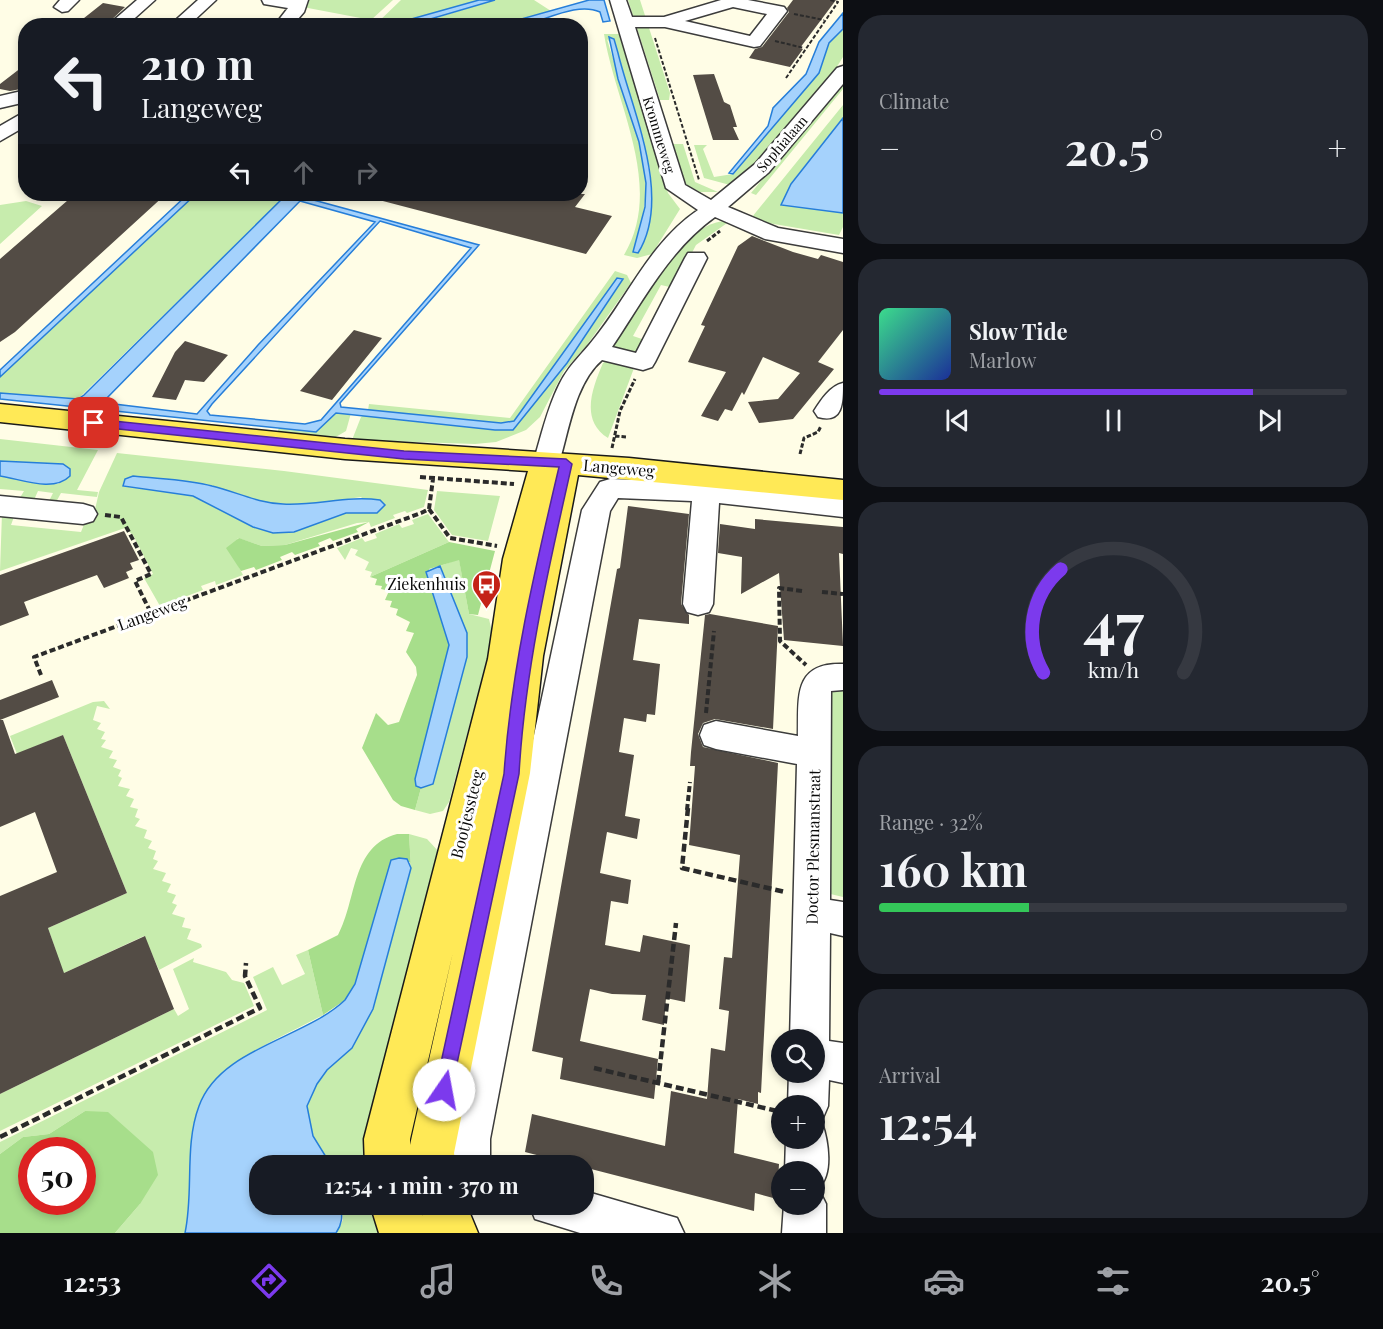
<!DOCTYPE html>
<html lang="en">
<head>
<meta charset="utf-8">
<style>
  body { margin:0; font-family:"Playfair Display",serif; background:#242831; color:#f1f3f6; height:100vh; display:flex; flex-direction:column; font-size:22px; white-space:nowrap }
  * { box-sizing:border-box; margin:0 }
  p { font-size:20px; color:#9ea1a6 }
  .icon { flex:none; width:33px; height:33px; fill:none; stroke:currentColor; stroke-width:2; stroke-linecap:round; stroke-linejoin:round }
  .map { position:relative; flex:1; overflow:hidden }
  .details { display:flex; flex-direction:column; gap:15px; padding:15px; background:#0d0f14; width:540px }
  .details>* { flex:none }
  .top-card { position:absolute; left:18px; top:18px; width:570px; height:183px; border-radius:24px; box-shadow:0 3px 9px #0003; background:#171b24; color:#f1f3f6; overflow:hidden }
  .fabs { position:absolute; left:771px; top:1029px; display:grid; gap:12px }
  .fabs a { display:grid; place-items:center; width:54px; height:54px; border-radius:50%; background:#171b24; box-shadow:0 3px 9px #0003; font-size:30px }
  .speed { position:absolute; left:18px; top:1137px; display:flex; gap:12px; font-size:30px; font-weight:700; text-align:center }
  .speed>* { display:grid; place-content:center; width:78px; height:78px; border-radius:50%; background:#171b24; box-shadow:0 3px 9px #0003; line-height:1 }
  .speed .limit { border:9px solid #d22; background:#fff; color:#111 }
  .pin { position:absolute; display:grid; place-items:center; width:51px; height:51px; color:#fff; margin:-26px; border-radius:12px; box-shadow:0 3px 9px #0006 }
  .me { position:absolute; width:66px; margin:-33px; rotate:12deg; stroke-linejoin:round; filter:drop-shadow(0 0 4px #0008) }
  .turn { display:flex; align-items:center; gap:21px; height:126px; padding:0 24px; font-size:27px }
  .turn .icon { width:78px; height:78px; stroke-width:2.5 }
  .turn b { display:block; font-size:42px; line-height:51px }
  .lanes { display:flex; align-items:center; height:57px; padding:0 24px; background:#0003; justify-content:center; gap:30px; direction:ltr }
  .lanes .off { opacity:.35 }
  .big { font-size:45px; font-weight:700; line-height:1.1 }
  .details .widget { flex:1; display:flex; flex-direction:column; justify-content:center; gap:9px; min-width:0; padding:0 21px; border-radius:24px; background:#242831 }
  .details .dial { align-items:center; gap:0 }
  .dial svg { height:156px; overflow:visible; fill:none; stroke:#363941; stroke-width:7; stroke-linecap:round; text-anchor:middle }
  .dial text { fill:#f1f3f6; stroke:none }
  .song { display:flex; align-items:center; gap:18px }
  .cover { width:72px; height:72px; border-radius:9px; background:linear-gradient(135deg,hsl(150 70% 55%),hsl(230 70% 35%)) }
  .played { height:6px; border-radius:3px; background:linear-gradient(90deg,#7c3aed 80%,#363941 80%) }
  .keys { display:flex; justify-content:space-around; direction:ltr }
  .heat { display:flex; justify-content:space-between; align-items:center; font-size:33px; direction:ltr }
  .charge { height:9px; border-radius:4px; background:linear-gradient(90deg,#34c759 32%,#363941 0) }
  .trip { position:absolute; left:249px; top:1155px; width:345px; height:60px; border-radius:24px; background:#171b24; box-shadow:0 3px 9px #0003; font-weight:700; line-height:60px; text-align:center }
  .dock { display:flex; height:96px; justify-content:space-around; align-items:center; background:#090b0e; color:#9ea1a6 }
  .dock .icon { width:42px; height:42px }
  .dock .current { color:#7c3aed }
  .dock b { font-size:27px; color:#f1f3f6 }
  main { display:flex; flex:1; min-height:0 }
  .map>svg:first-child { display:block }
  .green { fill:#c7ecad; fill-rule:evenodd }
  .forest { fill:#a7de8b; fill-rule:evenodd }
  .water { fill:#a5d2fc; stroke:#267ed9; stroke-width:1.5; fill-rule:evenodd }
  .building { fill:#534c45 }
  .lines { fill:none; stroke-linecap:round; stroke-linejoin:round }
  .minor-casing { stroke:#3c3c3c; stroke-width:3 }
  .major-casing { stroke:#1a1a1a; stroke-width:3 }
  .path-far3 { stroke:#2b2b2b; stroke-width:2; stroke-dasharray:4 2; stroke-linecap:butt }
  .path-far2 { stroke:#2b2b2b; stroke-width:3; stroke-dasharray:4.5 2; stroke-linecap:butt }
  .path-far1 { stroke:#2b2b2b; stroke-width:4; stroke-dasharray:6 3; stroke-linecap:butt }
  .path { stroke:#2b2b2b; stroke-width:4.5; stroke-dasharray:8 4; stroke-linecap:butt }
  .minor { fill:#fff; fill-rule:evenodd }
  .major { fill:#ffe956; fill-rule:evenodd }
  .route { fill:#7c3aed; stroke:#51269a; stroke-width:1.5 }
  .labels { text-anchor:middle; stroke-width:6; stroke-linejoin:round; paint-order:stroke }
  .far-street-label { font-size:14px; fill:#090909; stroke:#fff }
  .street-label { font-size:16px; fill:#090909; stroke:#fff }
  .poi-label { font-size:16px; fill:#090909; stroke:#fff; text-anchor:end }
</style>
</head>
<body>
<main>
<div class="map">
<svg width="843" height="1233" viewBox="0 0 843 1233">
  <rect width="100%" height="100%" fill="#fffde6"/>
  <path class="green" d="M 266,0 L 393,0 L 371,20 Z
    M 401,0 L 479,0 L 390,25 L 374,26 Z
    M 495,0 L 534,0 L 551,11 L 500,25 L 410,26 Z
    M 628,0 L 640,0 L 670,93 L 669,100 L 660,100 Z
    M 843,29 L 843,57 L 833,73 L 766,153 L 730,185 L 704,178 L 694,145 L 707,145 L 703,149 L 714,177 L 733,174 L 819,73 L 829,43 Z
    M 604,34 L 621,34 L 668,193 L 680,209 L 652,254 L 637,258 L 624,255 C 665,186 615,104 604,34 ZM 607,39 L 618,53 L 650,169 L 651,206 L 638,239 C 642,220 646,202 646,183 C 644,136 620,85 607,39 Z
    M 843,81 L 843,89 L 756,195 L 751,193 Z
    M 843,105 L 843,118 L 791,183 L 782,205 L 843,213 L 843,227 L 839,235 L 762,222 L 752,217 Z
    M 671,144 L 683,144 L 695,182 L 718,192 L 700,192 L 684,184 Z
    M 196,194 L 287,194 L 78,399 L 0,393 L 0,377 Z
    M 26,201 L 42,206 L 0,244 L 0,205 Z
    M 723,221 L 730,221 L 696,245 L 674,288 L 661,285 L 633,336 L 645,340 L 640,351 L 634,354 L 614,349 L 612,345 C 635,309 677,227 723,221 Z
    M 615,271 L 627,275 L 631,283 L 587,345 L 564,371 L 540,417 L 526,430 L 496,442 L 475,444 L 352,440 L 361,417 L 364,415 L 495,430 L 513,430 L 567,362 L 623,279 L 617,278 L 515,421 L 501,423 L 368,410 L 369,404 L 510,418 Z
    M 608,360 L 632,364 L 634,368 L 608,438 C 580,420 592,389 603,363 Z
    M 336,413 L 351,413 L 346,431 L 334,438 L 277,433 L 279,428 L 316,431 Z
    M 0,439 L 98,450 L 77,490 L 98,492 L 97,497 L 61,493 L 55,504 L 48,503 L 53,493 L 38,491 L 33,502 L 18,501 L 24,491 L 0,489 L 0,476 L 58,484 L 70,476 L 70,470 L 63,464 L 0,461 Z
    M 117,453 L 284,471 L 428,490 L 424,507 L 407,513 L 405,511 L 393,515 L 395,518 L 371,527 L 369,522 L 357,523 L 285,545 L 262,546 L 238,538 L 232,554 L 243,575 L 216,585 L 215,581 L 201,586 L 203,590 L 160,606 L 144,578 L 153,574 L 133,535 L 125,528 L 0,571 L 2,513 L 15,514 L 11,525 L 81,532 L 87,517 L 94,514 L 99,492 ZM 208,485 C 225,489 240,498 258,501 C 292,508 327,502 361,497 L 377,513 L 346,513 L 325,521 L 273,533 L 253,527 L 193,496 L 123,486 Z
    M 437,491 L 500,496 L 488,541 L 452,535 L 434,510 Z
    M 428,514 L 449,542 L 370,577 L 372,572 L 365,570 L 369,562 L 355,555 L 358,550 L 351,548 L 345,560 L 337,548 L 362,538 L 365,542 L 377,538 L 375,534 L 399,524 L 402,528 L 414,524 L 412,520 Z
    M 459,559 L 469,614 L 489,619 L 497,654 L 490,686 L 470,723 L 449,802 L 443,811 L 430,814 L 415,810 L 421,788 L 433,784 L 467,633 L 440,566 Z
    M 821,683 L 843,685 L 843,897 L 822,892 Z
    M 104,701 L 110,709 L 97,706 L 93,720 L 101,723 L 97,729 L 105,732 L 101,739 L 106,740 L 101,747 L 113,751 L 109,758 L 117,760 L 113,767 L 121,770 L 118,776 L 122,778 L 118,786 L 130,789 L 126,796 L 134,799 L 130,807 L 138,809 L 135,817 L 140,819 L 135,826 L 147,830 L 144,838 L 152,841 L 148,848 L 156,851 L 153,859 L 158,861 L 153,869 L 166,873 L 162,881 L 171,884 L 167,892 L 176,895 L 172,903 L 177,905 L 172,914 L 185,918 L 182,927 L 191,929 L 187,939 L 201,944 L 202,947 L 159,970 L 144,936 L 8,999 L 56,951 L 48,928 L 127,893 L 63,735 L 17,754 L 10,736 L 93,702 Z
    M 409,834 L 427,839 L 440,853 L 376,1165 L 331,1165 L 313,1136 L 307,1106 L 317,1084 L 327,1070 L 352,1048 L 373,1009 L 411,868 Z
    M 308,950 L 323,1015 C 285,1036 216,1062 199,1105 C 194,1120 192,1140 191,1155 C 188,1181 191,1207 185,1233 L 115,1233 L 140,1204 L 85,1111 L 49,1134 L 23,1137 L 0,1154 L 0,1142 L 267,1010 L 253,977 L 273,967 L 282,985 L 305,974 L 296,955 Z
    M 194,958 L 193,962 L 226,972 L 232,980 L 244,983 L 254,1006 L 0,1131 L 0,1094 L 174,1009 L 178,1016 L 189,1009 L 173,969 Z
    M 341,1204 L 379,1205 L 390,1233 L 336,1233 L 343,1220 Z"/>
  <path class="forest" d="M 369,522 L 356,529 L 358,532 L 333,541 L 330,538 L 318,543 L 320,546 L 295,555 L 292,552 L 280,557 L 282,560 L 256,570 L 254,567 L 241,571 L 226,548 L 239,538 L 262,546 L 285,545 Z
    M 449,542 L 495,551 L 478,615 L 469,614 L 459,560 L 429,569 L 449,645 L 416,786 L 421,788 L 415,810 L 401,806 L 393,800 L 362,748 L 376,713 L 388,725 L 399,722 L 417,675 L 416,667 L 406,652 L 414,633 L 406,631 L 410,622 L 396,615 L 398,609 L 390,607 L 392,601 L 385,600 L 389,591 L 381,589 L 382,586 L 375,585 L 377,579 L 370,577 Z
    M 397,834 L 409,834 L 411,868 L 410,862 L 391,861 L 355,984 L 345,1000 L 323,1015 L 308,950 L 338,935 C 357,900 351,846 397,834 Z
    M 85,1111 L 108,1112 L 153,1152 L 158,1175 L 140,1204 L 115,1233 L 0,1233 L 0,1154 L 23,1137 L 49,1134 ZM 32,1150 L 82,1150 L 82,1202 L 32,1202 Z"/>
  <path class="water" d="M 479,0 L 495,0 L 410,25 L 390,25 Z
    M 589,0 L 604,0 L 610,21 L 603,22 L 600,12 C 577,2 547,20 524,25 C 516,26 507,26 500,25 Z
    M 843,13 L 843,29 L 829,43 L 819,73 L 733,174 L 729,173 L 768,126 L 773,108 L 806,74 L 819,42 Z
    M 609,37 L 614,39 L 618,53 C 632,111 673,197 638,253 L 633,252 L 645,207 L 646,183 L 639,142 L 618,79 Z
    M 843,118 L 843,213 L 781,205 L 791,184 Z
    M 188,194 L 196,194 L 0,377 L 0,370 Z
    M 287,194 L 309,194 L 307,196 L 310,199 L 479,245 L 340,403 L 341,407 L 501,423 L 514,421 L 617,278 L 623,279 L 567,363 L 513,430 L 495,430 L 336,413 L 316,432 L 0,399 L 0,393 L 78,399 L 84,395 ZM 300,201 L 375,222 L 258,345 L 197,414 L 106,403 L 105,400 ZM 380,221 L 471,248 L 321,420 L 305,424 L 210,415 L 207,411 L 212,404 Z
    M 0,461 L 63,464 L 70,469 L 70,476 C 53,493 21,479 0,476 Z
    M 133,476 C 159,479 187,479 212,486 C 237,492 257,503 283,504 C 316,506 348,495 380,500 L 385,505 L 377,513 L 346,513 L 294,532 L 273,533 L 253,527 L 193,496 L 123,486 L 125,479 Z
    M 440,566 L 467,633 L 467,657 L 433,784 L 421,788 L 416,786 L 415,779 L 449,645 L 426,572 Z
    M 399,858 L 407,859 L 411,868 L 373,1009 L 352,1048 L 327,1070 L 317,1084 L 307,1106 L 313,1136 L 331,1165 L 260,1166 L 260,1204 L 341,1205 C 342,1216 343,1223 336,1233 L 185,1233 C 194,1191 184,1146 199,1106 C 220,1048 304,1039 345,1000 L 355,984 L 391,860 Z"/>
  <path class="building" d="M 793,0 L 836,0 L 800,48 L 803,49 L 790,67 L 749,58 L 755,49 L 762,47 L 789,12 L 787,8 Z
    M 103,3 L 125,7 L 105,26 L 74,26 Z
    M 26,64 L 26,88 L 10,91 L 0,89 L 0,84 Z
    M 714,74 L 724,102 L 730,105 L 737,127 L 733,127 L 739,140 L 713,140 L 693,75 Z
    M 75,194 L 166,194 L 15,332 L 0,342 L 0,259 Z
    M 380,194 L 585,194 L 575,207 L 612,216 L 586,254 L 379,200 Z
    M 752,236 L 793,252 L 818,259 L 821,255 L 843,262 L 843,330 L 818,362 L 834,369 L 793,419 L 759,423 L 748,402 L 778,399 L 800,373 L 763,357 L 744,395 L 742,392 L 732,411 L 725,409 L 718,421 L 701,416 L 726,372 L 688,362 L 705,326 L 701,325 L 738,246 Z
    M 354,330 L 382,338 L 332,400 L 300,391 Z
    M 185,341 L 228,355 L 204,382 L 185,380 L 176,400 L 152,397 L 175,352 Z
    M 628,506 L 689,514 L 681,604 L 689,615 L 689,624 L 639,619 L 633,660 L 660,664 L 655,715 L 647,714 L 646,722 L 624,718 L 619,752 L 634,755 L 625,816 L 640,819 L 637,839 L 607,832 L 600,873 L 631,880 L 628,904 L 611,901 L 605,945 L 640,952 L 643,935 L 690,945 L 685,1002 L 666,998 L 664,1025 L 642,1020 L 646,995 L 612,994 L 590,989 L 580,1041 L 658,1059 L 654,1099 L 560,1079 L 563,1058 L 532,1051 L 617,569 L 620,568 Z
    M 755,519 L 843,527 L 843,554 L 839,553 L 843,646 L 784,640 L 779,573 L 741,594 L 742,557 L 718,553 L 720,524 L 755,529 Z
    M 124,531 L 139,560 L 130,563 L 133,569 L 126,572 L 129,578 L 104,588 L 97,575 L 24,602 L 29,615 L 0,626 L 0,575 Z
    M 710,614 L 778,626 L 773,729 L 715,719 L 703,723 L 698,734 L 703,747 L 778,763 L 761,1093 L 758,1092 L 758,1104 L 738,1099 L 734,1153 L 779,1164 L 777,1199 L 755,1193 L 754,1211 L 525,1152 L 532,1114 L 665,1146 L 671,1091 L 707,1099 L 711,1048 L 725,1051 L 729,1011 L 719,1009 L 724,957 L 732,958 L 740,855 L 689,845 L 695,766 L 690,766 L 691,752 L 705,615 Z
    M 52,680 L 59,697 L 0,720 L 0,700 Z
    M 0,720 L 3,720 L 15,754 L 63,735 L 127,893 L 48,928 L 64,973 L 145,936 L 174,1009 L 0,1094 L 0,896 L 57,872 L 35,812 L 0,827 Z"/>
  <g class="lines">
    <defs>
      <path id="minor" d="M 60,0 L 79,0 L 68,11 L 62,12 L 54,7 Z
        M 137,0 L 155,0 L 126,26 L 107,26 Z
        M 198,0 L 216,0 L 188,26 L 169,26 Z
        M 262,0 L 308,0 L 304,12 L 292,26 L 274,26 L 288,8 L 264,4 Z
        M 610,0 L 626,0 L 632,17 L 664,17 L 721,0 L 748,0 L 784,7 L 787,11 L 760,46 L 754,47 L 665,27 L 635,27 L 685,185 L 711,200 L 755,164 L 837,68 L 843,66 L 843,84 L 769,172 L 728,207 L 778,228 L 843,239 L 843,253 L 765,239 L 715,217 C 669,250 643,301 612,347 L 636,353 L 685,258 L 688,253 L 704,253 L 707,258 L 655,362 L 652,367 L 643,370 L 602,360 C 575,383 569,430 559,463 L 555,469 L 546,472 L 537,469 L 533,463 C 541,437 547,409 559,385 C 567,368 578,358 589,345 C 628,299 647,245 698,210 L 666,188 ZM 733,7 L 767,14 L 750,36 L 685,21 Z
        M 26,90 L 26,102 L 0,108 L 0,96 Z
        M 26,111 L 26,126 L 0,141 L 0,126 Z
        M 843,383 C 843,403 843,424 818,417 L 814,411 C 821,400 830,386 843,383 Z
        M 610,479 L 698,482 L 843,497 L 843,517 L 719,503 L 713,604 L 709,612 L 698,615 L 687,612 L 683,604 L 692,501 L 618,498 L 610,511 L 490,1139 L 490,1166 L 448,1166 L 448,1139 L 582,510 L 600,482 Z
        M 0,496 L 83,504 L 93,507 L 97,514 L 93,521 L 83,524 L 0,516 Z
        M 843,664 L 843,690 L 831,691 L 830,900 L 843,902 L 843,936 L 830,933 L 829,1041 L 843,1043 L 843,1083 L 829,1080 L 828,1106 L 822,1120 L 818,1122 L 822,1123 C 828,1140 834,1175 818,1188 L 826,1204 L 826,1233 L 782,1233 L 784,1204 L 814,1204 L 814,1172 L 785,1172 L 786,1138 L 814,1138 L 814,1106 L 788,1106 L 789,1072 L 814,1072 L 814,1040 L 790,1040 L 797,764 L 716,749 L 704,745 L 700,735 L 704,725 L 716,721 L 798,736 C 799,699 792,662 843,664 Z
        M 584,1191 L 677,1218 L 684,1233 L 580,1233 L 535,1219 L 529,1204 L 584,1204 Z"/>
      <path id="major" d="M 0,404 L 345,439 L 629,458 L 843,480 L 843,500 L 578,475 L 543,656 L 530,773 L 454,1153 L 456,1166 L 365,1166 L 364,1139 L 488,659 L 503,559 L 528,471 L 345,459 L 0,422 ZM 453,952 L 410,1145 L 410,1139 Z
        M 370,1204 L 417,1204 L 423,1216 L 419,1204 L 466,1204 L 478,1233 L 379,1233 Z"/>
    </defs>
    <use href="#minor" class="minor-casing"/>
    <use href="#major" class="major-casing"/>
    <path class="path-far3" d="M 794,14 L 824,20
      M 655,38 L 699,180
      M 775,41 L 804,48
      M 786,78 L 838,2 L 830,0"/>
    <path class="path-far2" d="M 707,241 L 720,231
      M 615,436 L 627,437
      M 612,448 L 620,411 L 635,379
      M 800,454 L 804,438 L 818,432 L 821,426"/>
    <path class="path-far1" d="M 420,477 L 514,484
      M 429,509 L 450,538 L 497,546
      M 105,515 L 121,517 L 151,574 L 135,581 L 151,613
      M 802,591 L 779,588 L 780,641 L 806,665
      M 822,592 L 843,594
      M 41,675 L 34,657 L 421,513 L 429,509 L 433,479
      M 706,713 L 714,631
      M 687,810 L 690,782"/>
    <path class="path" d="M 688,808 L 682,868 L 785,892
      M 594,1068 L 777,1111 L 781,1109
      M 658,1083 L 676,923
      M 0,1137 L 260,1008 L 245,976 L 246,963"/>
    <use href="#minor" class="minor"/>
    <use href="#major" class="major"/>
  </g>
  <path class="route" d="M 94,419 L 404,451 L 566,459 L 572,464 C 549,566 525,668 519,774 L 450,1096 L 444,1099 L 438,1096 L 435,1090 L 504,774 C 511,670 535,569 559,467 L 404,459 L 90,426 L 88,423 Z"/>
  <defs>
    <symbol id="bus-pin" viewBox="-11 -11 22 30"><path d="M0 17L-7.5 6A9.5 9.5 0 1 1 7.5 6Z" fill="#c42217" stroke="#fff"/><path d="M-5-6H5V4H4V6H2V4H-2V6H-4V4H-5ZM-3.5-4V0h7V-4ZM-3.5 1.2v1.5H-2V1.2ZM2 1.2v1.5H3.5V1.2Z" fill="#fff"/></symbol>
  </defs>
  <g fill-rule="evenodd">
    <use href="#bus-pin" x="470" y="568" width="33" height="45"/>
  </g>
  <g class="labels">
    <g class="far-street-label">
      <text transform="translate(659 135) rotate(73)" y="5">Krommeweg</text>
      <text transform="translate(782 144) rotate(-49)" y="5">Sophialaan</text>
    </g>
    <g class="street-label">
      <text transform="translate(619 468) rotate(5)" y="6">Langeweg</text>
      <text transform="translate(152 613) rotate(-20)" y="6">Langeweg</text>
      <text transform="translate(467 814) rotate(-76)" y="6">Bootjessteeg</text>
      <text transform="translate(813 847) rotate(-89)" y="6">Doctor Plesmanstraat</text>
    </g>
    <g class="poi-label">
      <text x="466" y="590">Ziekenhuis</text>
    </g>
  </g>
</svg>
<div class="fabs">
<a><svg class="icon" aria-label="search" viewBox="0 0 24 24"><circle cx="10" cy="10" r="6"/><path d="M15 15l6 6"/></svg></a>
<a>+</a>
<a>−</a>
</div>
<div class="speed"><div class="limit">50</div></div>
<div class="pin" style="left:94px;top:423px;background:#d93025"><svg class="icon" aria-label="arrive" viewBox="0 0 24 24"><path d="M6 21V4h12l-3 4 3 4H6"/></svg></div>
<svg class="me" style="left:444px;top:1090px" viewBox="-20 -20 40 40"><circle r="19" fill="#fff"/><path d="M0-13L10 11 0 6-10 11z" fill="#7c3aed"/></svg>
<div class="trip">12:54 · 1 min · 370 m</div>
<div class="top-card">
<div class="turn"><svg class="icon" aria-label="left" viewBox="0 0 24 24"><path d="M17 20v-9H6M10 6l-5 5 5 5"/></svg><div><b>210 m</b>Langeweg</div></div>
<div class="lanes"><svg class="icon" aria-label="left" viewBox="0 0 24 24"><path d="M17 20v-9H6M10 6l-5 5 5 5"/></svg><svg class="icon off" aria-label="ahead" viewBox="0 0 24 24"><path d="M12 20V5M6 11l6-6 6 6"/></svg><svg class="icon off" aria-label="right" viewBox="0 0 24 24"><path d="M7 20v-9h11M14 6l5 5-5 5"/></svg></div>
</div>
</div>
<section class="details">
<div class="widget"><p>Climate</p>
<div class="heat"><a>−</a><b class="big">20.5°</b><a>+</a></div>
</div>
<div class="widget">
<div class="song"><i class="cover"></i><div><b>Slow Tide</b><p>Marlow</p></div></div>
<div class="played"></div>
<div class="keys"><svg class="icon" aria-label="previous" viewBox="0 0 24 24"><path d="M18 5L8 12l10 7zM5 5v14"/></svg><svg class="icon" aria-label="pause" viewBox="0 0 24 24"><path d="M8 5v14M16 5v14"/></svg><svg class="icon" aria-label="next" viewBox="0 0 24 24"><path d="M6 5l10 7-10 7zM19 5v14"/></svg></div>
</div>
<div class="widget dial"><svg viewBox="0 0 100 80">
<path d="M14 69A42 42 0 1 1 86 69"/>
<path d="M14 69A42 42 0 0 1 23 16" stroke="#7c3aed"/>
<text x="50" y="56" font-size="32" font-weight="700">47</text>
<text x="50" y="72" font-size="11">km/h</text>
</svg></div>
<div class="widget"><p>Range · 32%</p><b class="big">160 km</b><div class="charge"></div></div>
<div class="widget"><p>Arrival</p><b class="big">12:54</b></div>
</section>
</main>
<nav class="dock">
<b>12:53</b>
<svg class="icon current" aria-label="directions" viewBox="0 0 24 24"><path d="M12 3l9 9-9 9-9-9zM9 14v-3h6M13 9l2 2-2 2"/></svg>
<svg class="icon" aria-label="music" viewBox="0 0 24 24"><path d="M9 18V5l10-2v13"/><circle cx="6" cy="18" r="3"/><circle cx="16" cy="16" r="3"/></svg>
<svg class="icon" aria-label="phone" viewBox="0 0 24 24"><path d="M5 4h4l2 5-3 2q2 4 5 5l2-3 5 2v4C11 20 4 13 5 4z"/></svg>
<svg class="icon" aria-label="climate" viewBox="0 0 24 24"><path d="M12 3v18M4 7l16 10M4 17L20 7"/></svg>
<svg class="icon" aria-label="car" viewBox="0 0 24 24"><path d="M5 17H2v-5l4-1 3-4h7l3 4 3 1v5h-3M9 17h6M6 11h13"/><circle cx="7" cy="17" r="2"/><circle cx="17" cy="17" r="2"/></svg>
<svg class="icon" aria-label="filters" viewBox="0 0 24 24"><path d="M4 7h16M4 17h16"/><circle cx="9" cy="7" r="2"/><circle cx="15" cy="17" r="2"/></svg>
<b>20.5°</b>
</nav>
</body>
</html>
